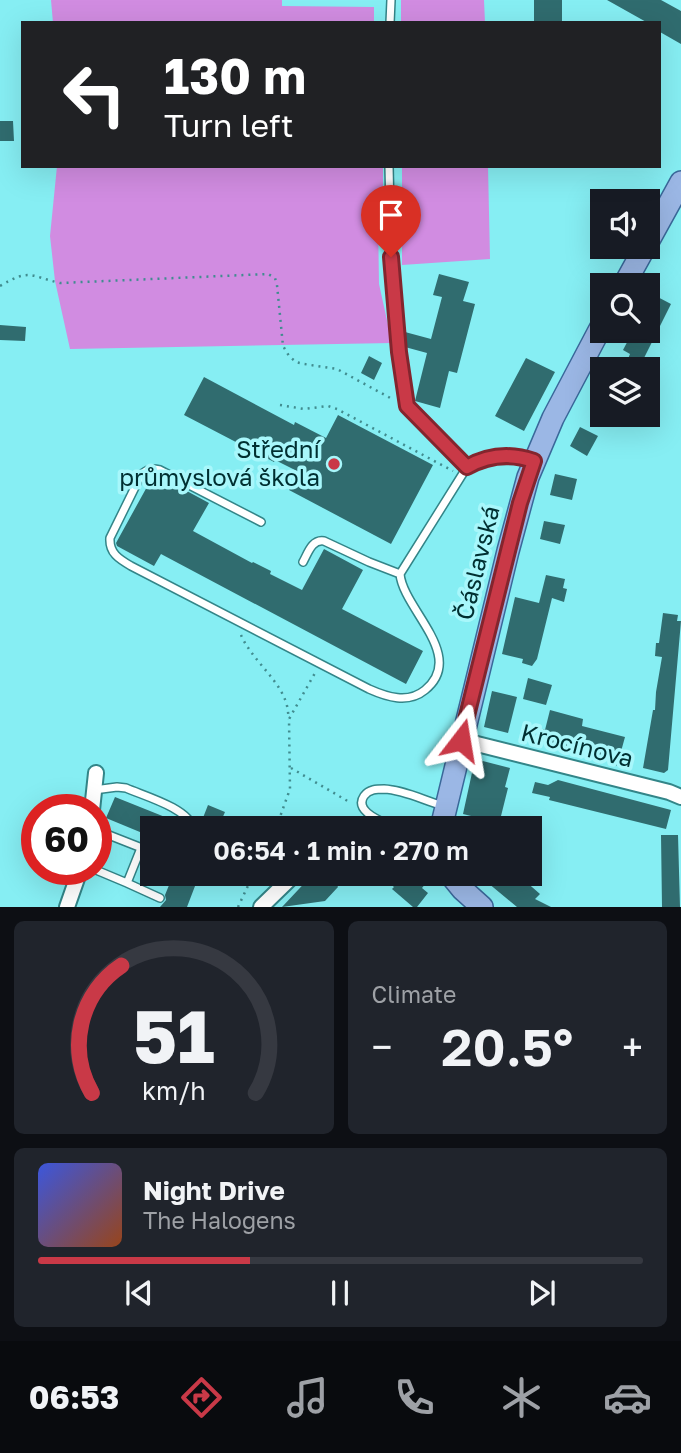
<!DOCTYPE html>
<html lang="en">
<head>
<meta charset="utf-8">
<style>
  body { margin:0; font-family:"Golos Text",sans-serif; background:#20242c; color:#f1f3f6; height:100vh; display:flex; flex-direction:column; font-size:26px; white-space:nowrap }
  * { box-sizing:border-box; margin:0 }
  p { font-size:23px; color:#9ea1a6 }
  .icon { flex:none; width:38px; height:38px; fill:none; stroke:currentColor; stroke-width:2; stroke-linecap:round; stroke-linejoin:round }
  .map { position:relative; height:907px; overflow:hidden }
  .details { display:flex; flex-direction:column; gap:14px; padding:14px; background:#0d0f14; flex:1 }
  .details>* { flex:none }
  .guide { position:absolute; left:21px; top:21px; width:640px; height:147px; border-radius:0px; box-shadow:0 7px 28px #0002; background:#202124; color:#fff; overflow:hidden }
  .controls { position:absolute; left:590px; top:189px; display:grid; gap:14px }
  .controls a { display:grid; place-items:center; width:70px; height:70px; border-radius:0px; background:#171b24; box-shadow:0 7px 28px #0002; font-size:35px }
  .speed { position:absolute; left:21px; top:794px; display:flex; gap:14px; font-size:35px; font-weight:700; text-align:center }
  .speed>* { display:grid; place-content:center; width:91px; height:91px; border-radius:50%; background:#171b24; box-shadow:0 7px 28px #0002; line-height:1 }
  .speed .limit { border:10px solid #d22; background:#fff; color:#111 }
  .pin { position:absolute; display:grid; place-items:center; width:60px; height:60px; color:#fff; margin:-72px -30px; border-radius:50% 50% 50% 0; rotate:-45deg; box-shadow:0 0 7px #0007 }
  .pin .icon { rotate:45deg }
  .me { position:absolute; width:77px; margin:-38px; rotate:14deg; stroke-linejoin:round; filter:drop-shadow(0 0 5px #0008) }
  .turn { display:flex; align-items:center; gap:24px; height:147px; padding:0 28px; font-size:32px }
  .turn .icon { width:91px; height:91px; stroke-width:2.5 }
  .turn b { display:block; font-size:49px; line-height:60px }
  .big { font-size:52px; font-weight:600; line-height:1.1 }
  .details .tile { flex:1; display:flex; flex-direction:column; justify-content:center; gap:10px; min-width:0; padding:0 24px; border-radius:10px; background:#20242c }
  .details .dial { align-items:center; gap:0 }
  .dial svg { height:182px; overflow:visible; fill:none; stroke:#363941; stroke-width:7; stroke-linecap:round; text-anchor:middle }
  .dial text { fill:#f1f3f6; stroke:none }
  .song { display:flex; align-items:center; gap:21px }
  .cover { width:84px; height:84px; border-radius:10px; background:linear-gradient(135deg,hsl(230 70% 55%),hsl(20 70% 35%)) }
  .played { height:7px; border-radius:4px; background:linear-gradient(90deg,#c93947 35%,#363941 35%) }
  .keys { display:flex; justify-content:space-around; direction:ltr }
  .heat { display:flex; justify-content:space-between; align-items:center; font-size:38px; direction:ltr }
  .details .tiles { flex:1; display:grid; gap:14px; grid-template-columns:1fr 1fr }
  .tile:last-child { grid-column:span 2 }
  .trip { position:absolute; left:140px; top:816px; width:402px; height:70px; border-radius:0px; background:#171b24; box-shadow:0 7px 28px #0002; font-weight:600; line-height:70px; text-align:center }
  .menu { display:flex; height:112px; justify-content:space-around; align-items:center; background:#090b0e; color:#9ea1a6 }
  .menu .icon { width:49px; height:49px }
  .menu .current { color:#c93947 }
  .menu b { font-size:32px; color:#f1f3f6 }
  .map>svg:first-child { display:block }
  .green { fill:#d18ce1 }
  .building { fill:#306c6f }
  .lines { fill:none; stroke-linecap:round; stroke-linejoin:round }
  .service-casing { stroke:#338588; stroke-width:10 }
  .minor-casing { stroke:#338588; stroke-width:18 }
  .primary-casing { stroke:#3a689a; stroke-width:24 }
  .path { stroke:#418c8f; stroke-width:2.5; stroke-dasharray:2 5; stroke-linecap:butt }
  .service { stroke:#fff; stroke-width:7 }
  .minor { stroke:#fff; stroke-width:14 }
  .primary { stroke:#9bb7e5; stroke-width:21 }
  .route-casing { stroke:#83252e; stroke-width:18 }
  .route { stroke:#c93947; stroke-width:12 }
  .poi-dot { fill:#c93947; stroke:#a8f7fb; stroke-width:2.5 }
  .labels { text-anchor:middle; stroke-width:7; stroke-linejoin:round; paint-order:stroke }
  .poi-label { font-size:24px; fill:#002f31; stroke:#a8f7fb; text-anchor:end }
  .street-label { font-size:24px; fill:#002f31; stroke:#a8f7fb }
</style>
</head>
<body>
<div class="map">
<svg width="681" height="907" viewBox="0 0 681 907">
  <rect width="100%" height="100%" fill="#86eef3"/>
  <path class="green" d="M 51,0 L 282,0 L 282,6 L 374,7 L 374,23 L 53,23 Z
    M 401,0 L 484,0 L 485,23 L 401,23 Z
    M 57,166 L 383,166 L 383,211 L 378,218 L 379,284 L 392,343 L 70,349 L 55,281 L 50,236 Z
    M 402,166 L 488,166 L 490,259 L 402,265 Z"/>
  <path class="building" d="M 534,0 L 562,0 L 562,23 L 534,23 Z
    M 607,0 L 661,0 L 681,11 L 681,44 L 660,32 L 660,23 L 648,23 Z
    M 0,121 L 13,121 L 14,141 L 0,141 Z
    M 439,274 L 469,282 L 463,301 L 475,304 L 457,373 L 449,371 L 440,408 L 415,401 L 427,353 L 405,347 L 404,337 L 405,332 L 431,339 L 442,297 L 433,295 Z
    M 652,294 L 671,304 L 640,366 L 628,359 L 630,354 L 623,350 L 633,331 L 648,338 L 648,302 Z
    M 0,325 L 26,327 L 25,341 L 0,340 Z
    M 369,356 L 382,363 L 374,380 L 361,373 Z
    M 526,358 L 555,372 L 524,431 L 495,416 Z
    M 204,377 L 294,425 L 295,422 L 326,438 L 338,415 L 433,465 L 391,544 L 289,490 L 299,472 L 275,460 L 274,462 L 184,415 Z
    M 580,427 L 598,436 L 587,456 L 570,446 Z
    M 555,474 L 577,479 L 572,500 L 550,495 Z
    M 161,477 L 209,503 L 193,531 L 252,563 L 253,562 L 271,571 L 270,574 L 302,590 L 324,549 L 363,570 L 342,609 L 423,651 L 406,684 L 161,554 L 154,566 L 117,546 L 116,543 L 148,485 L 155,489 Z
    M 544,521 L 565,525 L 560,544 L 540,539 Z
    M 546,575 L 565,579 L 563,588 L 567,589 L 564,602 L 552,598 L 537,659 L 532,666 L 522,663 L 523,659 L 502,654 L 515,597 L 539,603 Z
    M 663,613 L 678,615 L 677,621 L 681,621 L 668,770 L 664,773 L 643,768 L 653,710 L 655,710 L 656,692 L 662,657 L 655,656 L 656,643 L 659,643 Z
    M 528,678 L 552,685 L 546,705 L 523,699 Z
    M 492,691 L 517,697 L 508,733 L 484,727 Z
    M 550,710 L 583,719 L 582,726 L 625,737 L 617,766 L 611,760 L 588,755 L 540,741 L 543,729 L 545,730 Z
    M 475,759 L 510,768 L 505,787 L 508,788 L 501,816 L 530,824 L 529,828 L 494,828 L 495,822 L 463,814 Z
    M 558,780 L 671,810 L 666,829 L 549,800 L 550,797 L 532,793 L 535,782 L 548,785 Z
    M 115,797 L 185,825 L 186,828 L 152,828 L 152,837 L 106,818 Z
    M 208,805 L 225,812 L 218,828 L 199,828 Z
    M 661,835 L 678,835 L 680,907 L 662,907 Z
    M 174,873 L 200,873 L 187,907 L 160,907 L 166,900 L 165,895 Z
    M 314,873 L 348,873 L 337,885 L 338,887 L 325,901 L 282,907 Z
    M 378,873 L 414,873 L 426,883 L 422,888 L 428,893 L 417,907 L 413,907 L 392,889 L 394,887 Z
    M 476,873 L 516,873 L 540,894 L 535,899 L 551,907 L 517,907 Z"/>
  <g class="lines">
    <defs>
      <path id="service" d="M 390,23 L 391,0
        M 389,166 L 391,257 L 399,353 L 407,406 L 467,467 C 488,455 511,453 533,461
        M 261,522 L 160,470 C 151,468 147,469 141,475 L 110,538 C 109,553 119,559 131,566 L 369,689 C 387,697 408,704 425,690 C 467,656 403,609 400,574 L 467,467
        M 303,562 C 308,553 312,539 324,541 L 369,562 L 400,574
        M 94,790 L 117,787 L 126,788 C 144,796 188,808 193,828
        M 395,828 C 384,822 353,812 364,796 C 369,789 377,789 384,789 C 405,790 425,801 444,806
        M 96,830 L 152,852
        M 96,870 L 127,883 L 141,848
        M 127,883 L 160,898"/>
      <path id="minor" d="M 461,740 L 669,792 L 681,797
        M 92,810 L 96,773
        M 67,907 L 80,870
        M 261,907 L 296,873"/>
      <path id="primary" d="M 648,242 L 681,182
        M 624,285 L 645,247
        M 441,828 L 508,551 L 528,477 L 553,418 L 602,325
        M 449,873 L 462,889 L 482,907"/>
    </defs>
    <use href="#service" class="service-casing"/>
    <use href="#minor" class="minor-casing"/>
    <use href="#primary" class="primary-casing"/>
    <path class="path" d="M 0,286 C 30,268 30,276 60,283 L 268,274 L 275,278 L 277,285 L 283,346 L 289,356 L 296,362 L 304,364 L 337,369 L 394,400
      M 280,405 L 304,409 L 328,406 L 337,409 L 453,471
      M 241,635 C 252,660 277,677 286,702 C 288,708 288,714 289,719
      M 291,768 L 351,803
      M 276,828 L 290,789 L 289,719 L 315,673
      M 238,907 L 254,873"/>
    <use href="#service" class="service"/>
    <use href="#minor" class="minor"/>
    <use href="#primary" class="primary"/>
  </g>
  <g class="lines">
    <defs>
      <path id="route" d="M 391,257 L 399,352 L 407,406 L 467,467 C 488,455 511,453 534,461 L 520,503 L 508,551 L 461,740"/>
    </defs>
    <use href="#route" class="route-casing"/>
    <use href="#route" class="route"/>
  </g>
  <circle class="poi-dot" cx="334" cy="464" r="7"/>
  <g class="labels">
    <g class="poi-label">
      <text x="320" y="458">Střední<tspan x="320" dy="28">průmyslová škola</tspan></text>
    </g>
    <g class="street-label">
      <text transform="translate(478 563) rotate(-76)" y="8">Čáslavská</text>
      <text transform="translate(577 746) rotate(14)" y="8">Krocínova</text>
    </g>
  </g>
</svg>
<div class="controls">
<a><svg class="icon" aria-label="sound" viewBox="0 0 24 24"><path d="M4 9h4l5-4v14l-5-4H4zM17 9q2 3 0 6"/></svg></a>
<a><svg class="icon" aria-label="search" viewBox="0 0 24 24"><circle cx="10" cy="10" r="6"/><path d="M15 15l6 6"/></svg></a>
<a><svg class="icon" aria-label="layers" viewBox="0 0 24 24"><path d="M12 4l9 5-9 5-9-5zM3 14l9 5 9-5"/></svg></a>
</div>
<div class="speed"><div class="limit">60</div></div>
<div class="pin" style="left:391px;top:257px;background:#d93025"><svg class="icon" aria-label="arrive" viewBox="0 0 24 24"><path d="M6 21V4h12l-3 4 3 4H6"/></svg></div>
<svg class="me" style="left:461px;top:740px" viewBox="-20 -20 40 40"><path d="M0-17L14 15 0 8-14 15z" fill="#c93947" stroke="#fff" stroke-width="4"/></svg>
<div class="trip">06:54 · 1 min · 270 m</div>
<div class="guide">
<div class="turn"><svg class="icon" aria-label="left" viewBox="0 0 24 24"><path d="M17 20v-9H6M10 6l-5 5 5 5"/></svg><div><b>130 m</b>Turn left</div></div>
</div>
</div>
<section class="details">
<div class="tiles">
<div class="tile dial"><svg viewBox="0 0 100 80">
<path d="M14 69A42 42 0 1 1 86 69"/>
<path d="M14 69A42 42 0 0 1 27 13" stroke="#c93947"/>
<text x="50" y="56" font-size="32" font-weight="700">51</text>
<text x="50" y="72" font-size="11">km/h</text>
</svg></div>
<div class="tile"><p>Climate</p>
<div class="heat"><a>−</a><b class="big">20.5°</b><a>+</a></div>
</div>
<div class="tile">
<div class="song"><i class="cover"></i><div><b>Night Drive</b><p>The Halogens</p></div></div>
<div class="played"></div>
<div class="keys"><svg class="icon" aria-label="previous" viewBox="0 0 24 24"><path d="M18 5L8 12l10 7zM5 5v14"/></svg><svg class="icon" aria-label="pause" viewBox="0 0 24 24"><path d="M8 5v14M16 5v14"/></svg><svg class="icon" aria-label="next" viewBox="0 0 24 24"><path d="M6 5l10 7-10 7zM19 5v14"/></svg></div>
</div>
</div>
</section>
<nav class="menu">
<b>06:53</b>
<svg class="icon current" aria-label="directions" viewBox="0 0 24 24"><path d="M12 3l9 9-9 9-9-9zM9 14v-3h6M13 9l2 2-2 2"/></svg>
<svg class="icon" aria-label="music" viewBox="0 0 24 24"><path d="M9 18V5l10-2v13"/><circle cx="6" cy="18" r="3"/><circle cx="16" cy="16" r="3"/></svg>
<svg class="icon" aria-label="phone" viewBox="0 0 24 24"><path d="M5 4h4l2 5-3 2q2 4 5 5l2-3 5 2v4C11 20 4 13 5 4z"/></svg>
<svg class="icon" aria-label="climate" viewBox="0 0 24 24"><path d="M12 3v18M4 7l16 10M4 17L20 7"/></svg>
<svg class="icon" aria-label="car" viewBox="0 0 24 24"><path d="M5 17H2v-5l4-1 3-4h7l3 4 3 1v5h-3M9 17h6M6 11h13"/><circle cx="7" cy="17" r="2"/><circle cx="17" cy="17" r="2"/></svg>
</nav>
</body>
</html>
